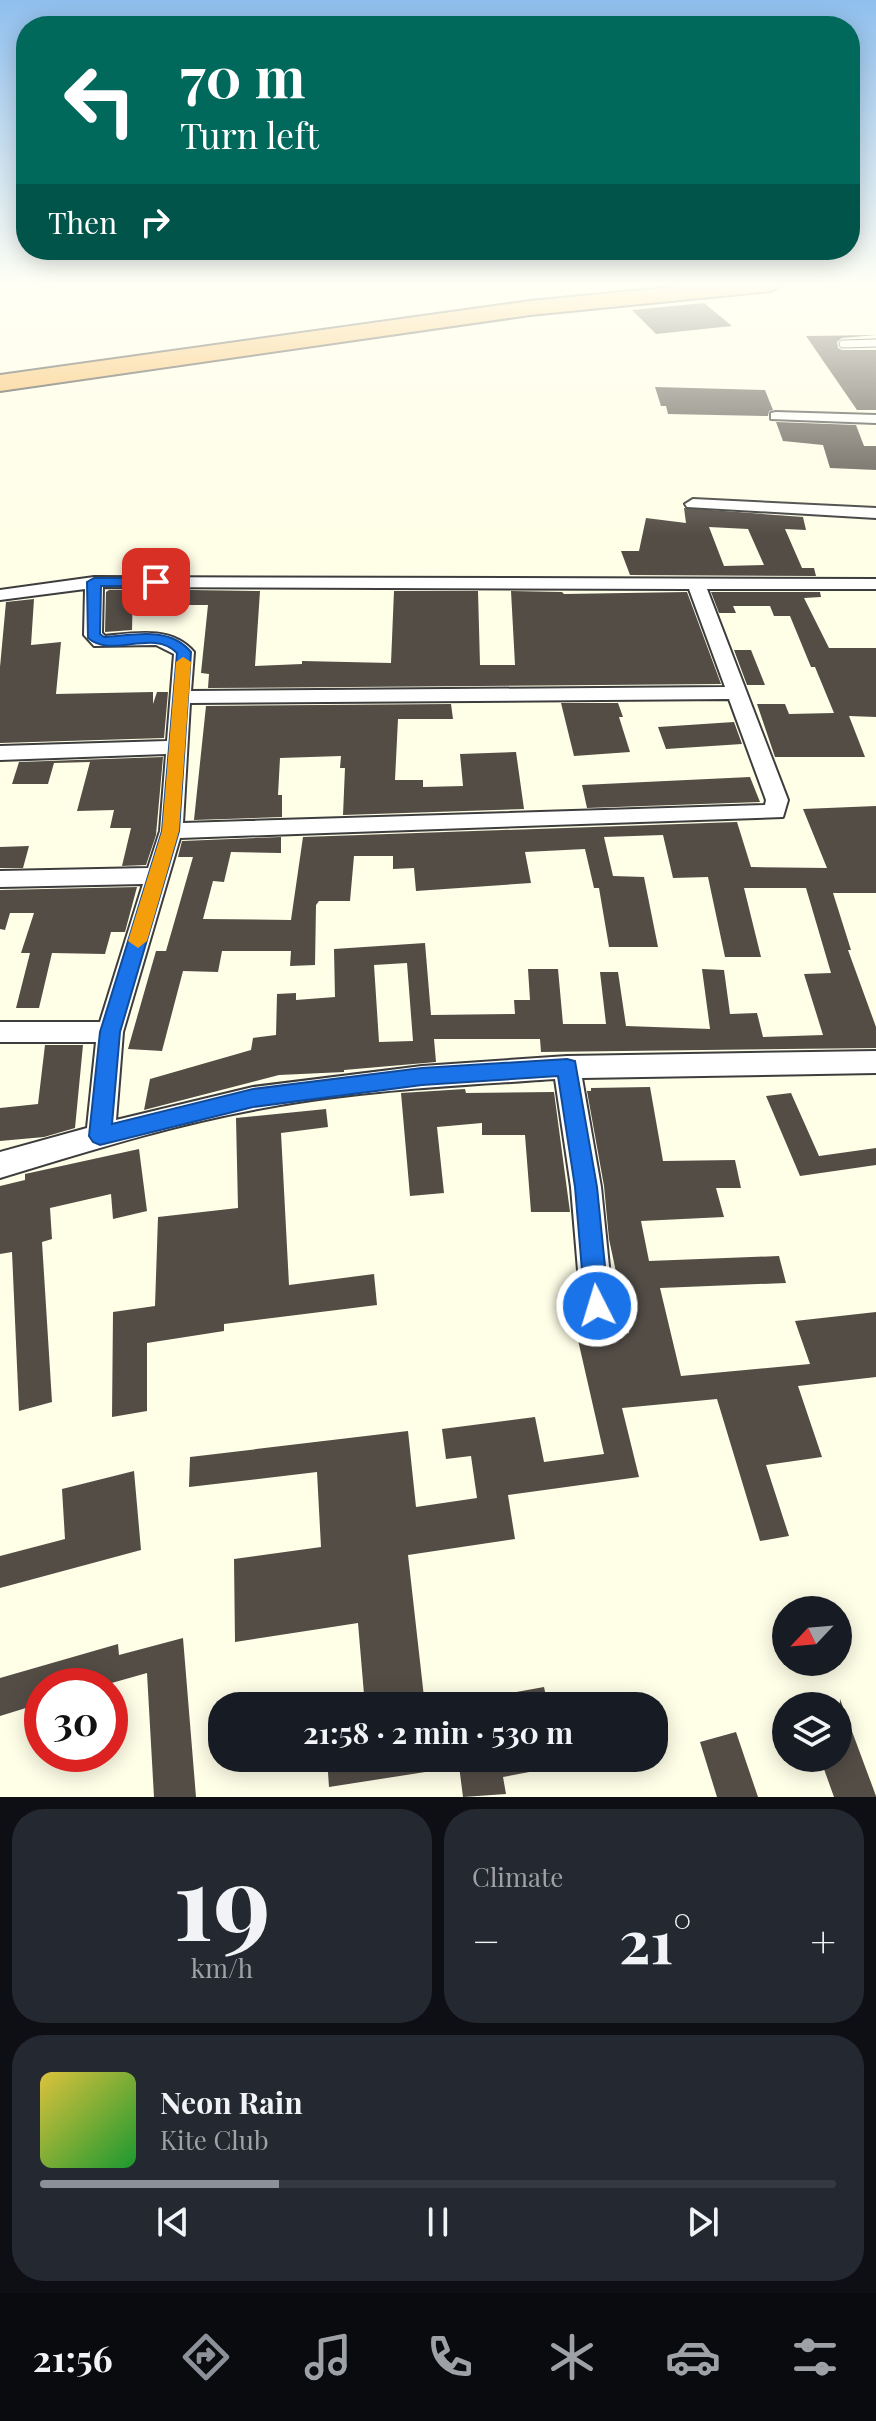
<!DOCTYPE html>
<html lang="en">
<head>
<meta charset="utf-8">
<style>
  body { margin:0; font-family:"Playfair Display",serif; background:#242831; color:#f1f3f6; height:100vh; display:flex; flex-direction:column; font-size:30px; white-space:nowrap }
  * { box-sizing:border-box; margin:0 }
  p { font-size:26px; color:#9ea1a6 }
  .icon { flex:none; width:44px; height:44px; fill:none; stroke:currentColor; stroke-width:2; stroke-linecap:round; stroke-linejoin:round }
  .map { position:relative; height:1797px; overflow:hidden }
  .details { display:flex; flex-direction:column; gap:12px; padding:12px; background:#0d0f14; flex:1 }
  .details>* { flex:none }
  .banner { position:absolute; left:16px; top:16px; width:844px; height:244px; border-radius:32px; box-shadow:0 4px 20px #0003; background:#00695c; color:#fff; overflow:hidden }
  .needle { width:52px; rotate:244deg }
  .controls { position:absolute; left:772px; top:1596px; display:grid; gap:16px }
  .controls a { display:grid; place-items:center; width:80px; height:80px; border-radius:50%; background:#171b24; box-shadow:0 4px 20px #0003; font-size:40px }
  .speed { position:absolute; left:24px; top:1668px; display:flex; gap:16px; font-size:40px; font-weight:700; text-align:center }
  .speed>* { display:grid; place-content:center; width:104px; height:104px; border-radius:50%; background:#171b24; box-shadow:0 4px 20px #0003; line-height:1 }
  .speed .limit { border:12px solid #d22; background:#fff; color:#111 }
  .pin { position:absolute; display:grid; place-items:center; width:68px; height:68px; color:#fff; margin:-34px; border-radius:16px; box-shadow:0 4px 12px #0006 }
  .me { position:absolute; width:88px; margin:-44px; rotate:355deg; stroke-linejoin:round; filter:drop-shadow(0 0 6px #0008) }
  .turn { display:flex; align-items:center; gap:28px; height:168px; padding:0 32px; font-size:36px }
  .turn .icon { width:104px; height:104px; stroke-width:2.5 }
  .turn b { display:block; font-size:56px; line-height:68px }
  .then { display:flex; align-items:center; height:76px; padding:0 32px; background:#0003; gap:16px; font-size:30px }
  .big { font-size:60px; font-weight:700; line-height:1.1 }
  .details .card { flex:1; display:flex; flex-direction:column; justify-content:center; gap:12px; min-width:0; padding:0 28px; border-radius:32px; background:#242831 }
  .details .dial { align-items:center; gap:0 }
  .dial b { font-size:104px; line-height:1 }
  .song { display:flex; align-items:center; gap:24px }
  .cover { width:96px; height:96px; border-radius:12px; background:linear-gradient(135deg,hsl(50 70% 55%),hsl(130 70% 35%)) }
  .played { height:8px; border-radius:4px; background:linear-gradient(90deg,#8c9099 30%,#363941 30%) }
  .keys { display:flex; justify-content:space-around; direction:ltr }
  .heat { display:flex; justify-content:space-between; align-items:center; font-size:44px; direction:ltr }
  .details .tiles { flex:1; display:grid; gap:12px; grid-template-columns:1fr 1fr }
  .card:last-child { grid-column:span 2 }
  .trip { position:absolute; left:208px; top:1692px; width:460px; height:80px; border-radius:32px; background:#171b24; box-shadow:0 4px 20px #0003; font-weight:700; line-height:80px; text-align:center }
  .dock { display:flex; height:128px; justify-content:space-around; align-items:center; background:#090b0e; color:#9ea1a6 }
  .dock .icon { width:56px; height:56px }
  .dock .active { color:#8c9099 }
  .dock b { font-size:36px; color:#f1f3f6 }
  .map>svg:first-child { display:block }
  .building { fill:#534d46; fill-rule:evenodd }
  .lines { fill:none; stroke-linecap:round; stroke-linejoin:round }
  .lane-casing { stroke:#3d3d3d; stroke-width:9 }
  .street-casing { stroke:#3d3d3d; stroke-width:4 }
  .highway-casing { stroke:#1b1b1b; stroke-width:4 }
  .lane { stroke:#fff; stroke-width:7 }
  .street { fill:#fff; fill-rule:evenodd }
  .highway { fill:#f7b34d; fill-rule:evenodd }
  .route { fill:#1a73e8; stroke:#114b97; stroke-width:2 }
  .slow { fill:#f59e0b }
</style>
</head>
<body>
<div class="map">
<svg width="876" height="1797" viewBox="0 0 876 1797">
  <rect width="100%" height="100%" fill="#fffee7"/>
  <path class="building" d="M 704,303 L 732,326 L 656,334 L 632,310 Z
    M 876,335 L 842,338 L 837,342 L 838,348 L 842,350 L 876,350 L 876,410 L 857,410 L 806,336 Z
    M 655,387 L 765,390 L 773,410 L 769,411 L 768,416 L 668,414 L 666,406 L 661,406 Z
    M 776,422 L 856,425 L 864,446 L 876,446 L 876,470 L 830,468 L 823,445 L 783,441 Z
    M 684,508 L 803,517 L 806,530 L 785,529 L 802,568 L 814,568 L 816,576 L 630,575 L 621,551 L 639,551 L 646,518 L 686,523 ZM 709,527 L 748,529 L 764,565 L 724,566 Z
    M 109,590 L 133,590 L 132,630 L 105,632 L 106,592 Z
    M 190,590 L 260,591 L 255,666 L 302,664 L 302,661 L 391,663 L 394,591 L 478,591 L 480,665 L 515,665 L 511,591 L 562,592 L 564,594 L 687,592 L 721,684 L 208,688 L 209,674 L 201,673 L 208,605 L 185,605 Z
    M 711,592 L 820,592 L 821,597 L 804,598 L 829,648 L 876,648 L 876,717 L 849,716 L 865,757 L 775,757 L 757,704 L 785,704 L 789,714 L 834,713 L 815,667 L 811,667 L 790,616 L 774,616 L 770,606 L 733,606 L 736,613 L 719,613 Z
    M 34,599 L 31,645 L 61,642 L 56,694 L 153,692 L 153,704 L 157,692 L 168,692 L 164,738 L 0,743 L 0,667 L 6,602 Z
    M 734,650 L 751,650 L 765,685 L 747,685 Z
    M 561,703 L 618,703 L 623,717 L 619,717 L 630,752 L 574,756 Z
    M 451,704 L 453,719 L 398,719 L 395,780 L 423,780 L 423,787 L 463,786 L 460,754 L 516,752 L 524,809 L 343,815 L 345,768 L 340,768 L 341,756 L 280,758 L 278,795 L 282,795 L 282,817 L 194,820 L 206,706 Z
    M 734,722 L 742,744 L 666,749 L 658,727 Z
    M 163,757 L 156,835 L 146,865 L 122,866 L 131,828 L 110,828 L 114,810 L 77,811 L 90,762 L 54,763 L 48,784 L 12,784 L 19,762 Z
    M 750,777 L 760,802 L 587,808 L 582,785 Z
    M 876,806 L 876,893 L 833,893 L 851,950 L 848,950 L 876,1027 L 876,1048 L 541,1052 L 540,1039 L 434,1039 L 436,1062 L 344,1070 L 344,1072 L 279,1075 L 144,1110 L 150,1079 L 251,1050 L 253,1038 L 276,1035 L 277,994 L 296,993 L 296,1000 L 335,997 L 334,949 L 425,943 L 431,1015 L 515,1014 L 514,1000 L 530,1000 L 528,969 L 558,969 L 563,1024 L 606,1024 L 600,972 L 618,972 L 626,1026 L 710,1029 L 702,969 L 724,970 L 730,1014 L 757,1013 L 763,1037 L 823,1035 L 804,974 L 831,973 L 806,888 L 744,888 L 761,957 L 725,957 L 708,877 L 673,878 L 663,835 L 604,837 L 613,876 L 644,877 L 658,947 L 609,947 L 599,888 L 594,888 L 585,849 L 525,852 L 531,883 L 416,891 L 414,868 L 393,869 L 393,856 L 354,856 L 350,901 L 319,901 L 316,905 L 315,965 L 290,966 L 291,951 L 222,951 L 218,972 L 183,971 L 162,1051 L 128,1049 L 156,951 L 166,951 L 193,857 L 178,857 L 182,841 L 281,837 L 281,853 L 231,852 L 224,882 L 213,881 L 203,919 L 291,920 L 303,837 L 737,822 L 751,867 L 827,868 L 803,809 ZM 407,963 L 413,1041 L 379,1042 L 374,965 Z
    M 29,846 L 23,868 L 0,868 L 0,847 Z
    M 137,887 L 125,932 L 111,932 L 105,954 L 52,953 L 39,1008 L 16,1008 L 30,953 L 21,953 L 34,913 L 10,913 L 5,930 L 0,929 L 0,890 Z
    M 45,1045 L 83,1045 L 75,1128 L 44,1137 L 0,1141 L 0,1108 L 38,1104 Z
    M 650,1087 L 663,1161 L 735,1160 L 741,1188 L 716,1188 L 724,1217 L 641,1221 L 649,1261 L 779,1256 L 786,1283 L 660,1288 L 681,1376 L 810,1364 L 795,1321 L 876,1312 L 876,1377 L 798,1386 L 822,1457 L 766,1465 L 789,1536 L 760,1541 L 717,1399 L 622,1408 L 639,1477 L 508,1495 L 515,1539 L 408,1555 L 425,1706 L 365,1706 L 358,1623 L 235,1642 L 234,1559 L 321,1547 L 317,1472 L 189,1487 L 190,1457 L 408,1431 L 416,1507 L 477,1498 L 471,1456 L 446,1459 L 442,1429 L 535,1417 L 544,1462 L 604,1454 L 578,1340 L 629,1333 L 609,1239 L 604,1186 L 587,1091 L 591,1091 L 591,1088 Z
    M 465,1089 L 466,1093 L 554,1092 L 570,1212 L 531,1212 L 525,1135 L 482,1135 L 482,1123 L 437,1127 L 444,1193 L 410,1196 L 401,1093 Z
    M 791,1093 L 819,1156 L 876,1148 L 876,1165 L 800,1176 L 766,1096 Z
    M 326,1109 L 328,1127 L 281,1133 L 289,1285 L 374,1274 L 377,1305 L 224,1324 L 224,1331 L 147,1343 L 147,1411 L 112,1417 L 113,1312 L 155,1306 L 158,1217 L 238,1208 L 236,1118 Z
    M 139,1149 L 147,1211 L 113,1219 L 111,1194 L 50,1208 L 52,1239 L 42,1242 L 52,1402 L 19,1411 L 12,1252 L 0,1254 L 0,1186 L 25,1180 L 25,1174 Z
    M 134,1471 L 141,1550 L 0,1588 L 0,1556 L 65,1539 L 62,1489 Z
    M 183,1638 L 196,1797 L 154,1797 L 147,1673 L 101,1686 L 42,1686 L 42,1703 L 0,1716 L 0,1678 L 118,1644 L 119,1655 Z
    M 544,1687 L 548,1706 L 488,1706 L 488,1697 Z
    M 840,1699 L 876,1796 L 876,1797 L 834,1797 L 820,1758 L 838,1758 Z
    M 736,1732 L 758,1797 L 717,1797 L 700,1742 Z
    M 327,1758 L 451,1758 L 451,1768 L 329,1787 Z
    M 458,1758 L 556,1758 L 556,1767 L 503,1777 L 506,1794 L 463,1797 Z"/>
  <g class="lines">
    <defs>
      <path id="lane" d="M 843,344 L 876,343"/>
      <path id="street" d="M 776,412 L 876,415 L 876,423 L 771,419 L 771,413 Z
        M 693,499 L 876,508 L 876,518 L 687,507 L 685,504 Z
        M 94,577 L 876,579 L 876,589 L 707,589 L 788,800 L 783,817 L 180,838 L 123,1032 L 116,1120 L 253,1087 L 422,1066 L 567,1056 L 876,1051 L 876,1073 L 582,1078 L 601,1187 L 613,1306 L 608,1317 L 597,1321 L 586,1317 L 581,1306 L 571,1187 L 555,1079 C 455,1086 352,1090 253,1110 C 167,1126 83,1153 0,1178 L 0,1152 L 87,1128 L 96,1042 L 0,1042 L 0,1022 L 100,1022 L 143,884 L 0,887 L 0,871 L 148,868 L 160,831 L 166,754 L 0,760 L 0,746 L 167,741 L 174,654 L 156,645 L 94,646 L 84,635 L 85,589 L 0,600 L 0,590 ZM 103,587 L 689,589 L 725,687 L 191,691 L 194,652 C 172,626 135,633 105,636 L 102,633 ZM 729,699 L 766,800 L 765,805 L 183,823 L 190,703 Z"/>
      <path id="highway" d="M 704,284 L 782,284 L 771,291 L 530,315 L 0,391 L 0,375 L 530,301 Z"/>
    </defs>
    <use href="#lane" class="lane-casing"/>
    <use href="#street" class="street-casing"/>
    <use href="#highway" class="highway-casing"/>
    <use href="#lane" class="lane"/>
    <use href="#street" class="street"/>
    <use href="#highway" class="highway"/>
  </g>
  <linearGradient id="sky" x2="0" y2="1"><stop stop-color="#8fbfee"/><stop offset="0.53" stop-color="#fffff4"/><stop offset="1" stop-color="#fffff4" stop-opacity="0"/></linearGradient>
  <rect width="876" height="536" fill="url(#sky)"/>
  <path class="route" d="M 94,578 L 156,578 L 162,582 L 156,586 L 101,586 L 100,634 L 104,637 C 134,635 170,626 191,652 L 179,831 L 120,1032 L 112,1124 L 253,1089 L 422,1068 L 567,1059 L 575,1061 L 597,1187 L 609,1306 L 606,1314 L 597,1318 L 588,1314 L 585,1306 L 575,1187 L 558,1076 L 422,1085 L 253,1107 L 100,1145 L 93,1142 L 89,1136 L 100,1032 L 162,831 L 177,653 C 153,628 112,659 88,638 L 87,582 Z"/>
  <path class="slow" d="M 183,657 L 191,662 L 179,831 L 147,941 L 138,948 L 128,941 L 162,831 L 176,662 Z"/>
</svg>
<div class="controls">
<a><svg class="needle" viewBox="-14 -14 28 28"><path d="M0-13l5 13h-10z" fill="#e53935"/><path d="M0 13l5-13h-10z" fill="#9ea1a6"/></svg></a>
<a><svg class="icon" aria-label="layers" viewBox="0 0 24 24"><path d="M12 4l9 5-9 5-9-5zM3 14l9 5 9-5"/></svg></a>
</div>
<div class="speed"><div class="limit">30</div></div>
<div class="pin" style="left:156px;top:582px;background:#d93025"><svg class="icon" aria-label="arrive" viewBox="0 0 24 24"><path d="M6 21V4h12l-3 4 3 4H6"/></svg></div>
<svg class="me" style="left:597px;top:1306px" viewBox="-20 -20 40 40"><circle r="17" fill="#1a73e8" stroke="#fff" stroke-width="3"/><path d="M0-11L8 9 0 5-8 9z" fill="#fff"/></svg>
<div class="trip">21:58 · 2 min · 530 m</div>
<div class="banner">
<div class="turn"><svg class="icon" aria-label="left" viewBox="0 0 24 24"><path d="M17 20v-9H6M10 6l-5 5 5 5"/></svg><div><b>70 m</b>Turn left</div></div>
<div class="then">Then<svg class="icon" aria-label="right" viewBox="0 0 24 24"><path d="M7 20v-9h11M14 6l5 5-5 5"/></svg></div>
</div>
</div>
<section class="details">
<div class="tiles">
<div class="card dial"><b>19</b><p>km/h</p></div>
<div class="card"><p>Climate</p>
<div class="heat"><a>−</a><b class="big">21°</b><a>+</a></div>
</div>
<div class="card">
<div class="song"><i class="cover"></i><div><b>Neon Rain</b><p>Kite Club</p></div></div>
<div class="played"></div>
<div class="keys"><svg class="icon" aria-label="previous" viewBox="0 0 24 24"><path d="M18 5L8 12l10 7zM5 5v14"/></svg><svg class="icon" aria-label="pause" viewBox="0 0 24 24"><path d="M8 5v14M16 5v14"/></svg><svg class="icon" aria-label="next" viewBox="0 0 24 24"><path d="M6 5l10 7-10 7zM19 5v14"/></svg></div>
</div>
</div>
</section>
<nav class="dock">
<b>21:56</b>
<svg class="icon active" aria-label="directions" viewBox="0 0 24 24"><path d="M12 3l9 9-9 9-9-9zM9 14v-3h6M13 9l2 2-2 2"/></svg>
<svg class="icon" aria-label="music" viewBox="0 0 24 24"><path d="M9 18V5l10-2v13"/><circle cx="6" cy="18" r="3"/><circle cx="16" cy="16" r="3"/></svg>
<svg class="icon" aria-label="phone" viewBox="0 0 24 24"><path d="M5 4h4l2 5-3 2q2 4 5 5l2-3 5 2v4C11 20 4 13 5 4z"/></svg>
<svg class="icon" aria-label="climate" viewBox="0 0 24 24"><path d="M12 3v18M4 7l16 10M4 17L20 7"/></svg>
<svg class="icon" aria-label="car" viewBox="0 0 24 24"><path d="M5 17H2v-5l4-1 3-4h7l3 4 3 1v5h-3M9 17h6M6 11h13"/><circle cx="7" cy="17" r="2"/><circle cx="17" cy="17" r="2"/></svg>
<svg class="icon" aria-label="filters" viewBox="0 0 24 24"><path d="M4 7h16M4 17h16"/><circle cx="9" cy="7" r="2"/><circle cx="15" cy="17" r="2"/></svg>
</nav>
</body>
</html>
